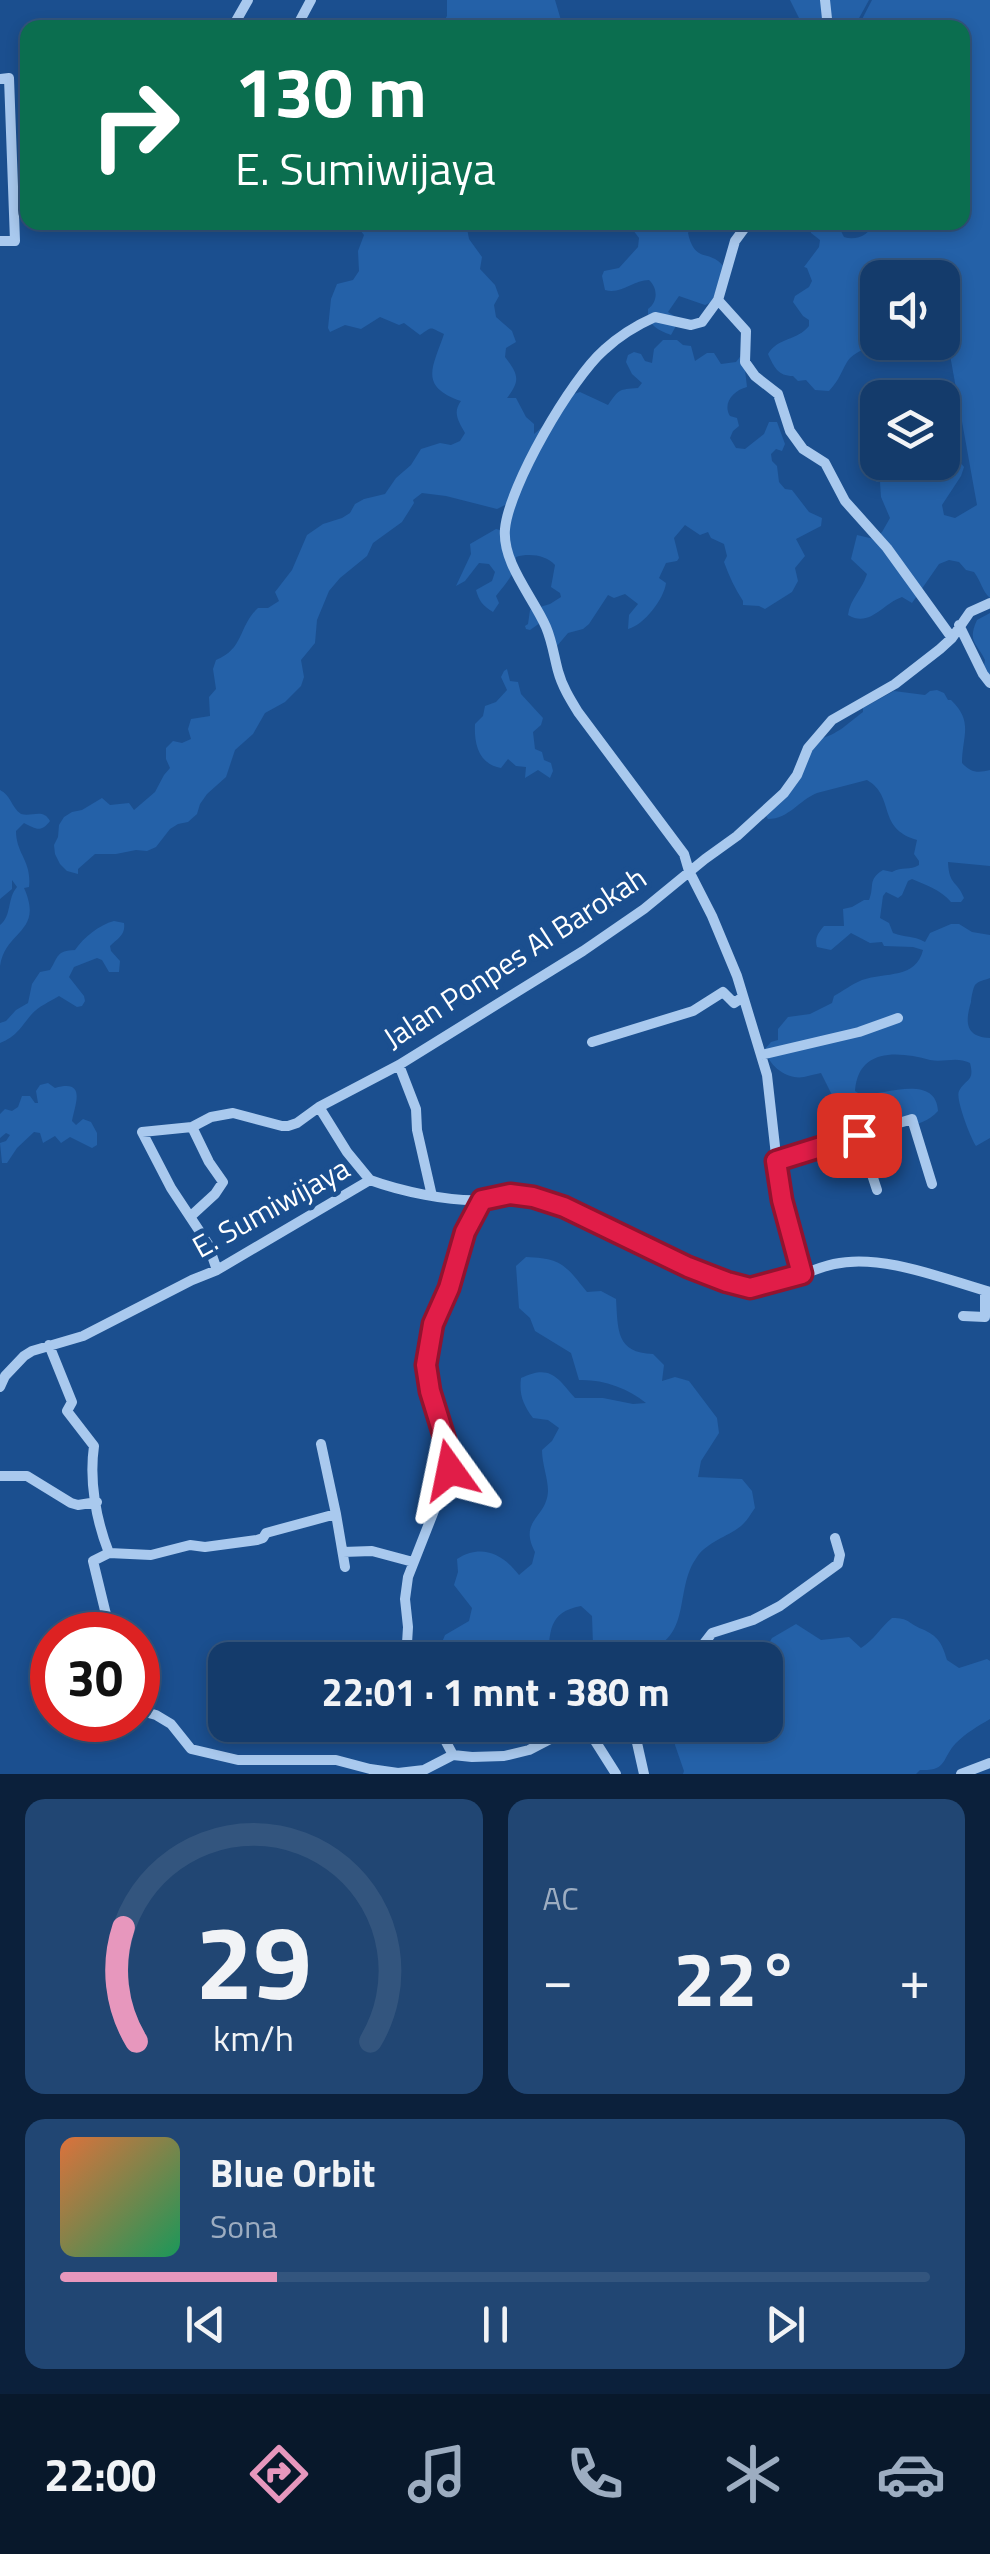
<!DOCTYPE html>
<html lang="id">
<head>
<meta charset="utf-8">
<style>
  body { margin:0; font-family:"Titillium Web",sans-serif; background:#214673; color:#f1f3f6; height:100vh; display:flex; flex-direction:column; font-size:38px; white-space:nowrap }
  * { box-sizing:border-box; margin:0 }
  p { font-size:32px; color:#9dadc1 }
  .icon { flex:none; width:55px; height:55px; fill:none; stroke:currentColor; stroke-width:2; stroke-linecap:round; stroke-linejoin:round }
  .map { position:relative; height:1774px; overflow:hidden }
  .sheet { display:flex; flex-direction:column; gap:25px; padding:25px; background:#0b203b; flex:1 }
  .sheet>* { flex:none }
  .guide { position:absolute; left:20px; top:20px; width:950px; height:210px; border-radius:20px; box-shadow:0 5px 15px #0003,0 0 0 2px #33557e; background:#0b6e4f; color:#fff; overflow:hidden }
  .fabs { position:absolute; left:860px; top:260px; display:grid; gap:20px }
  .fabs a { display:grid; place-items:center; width:100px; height:100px; border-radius:20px; background:#143b6b; box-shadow:0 5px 15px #0003,0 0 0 2px #33557e; font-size:50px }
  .speed { position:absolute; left:30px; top:1612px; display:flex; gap:20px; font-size:50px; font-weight:700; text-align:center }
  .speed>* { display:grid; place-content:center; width:130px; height:130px; border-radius:50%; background:#143b6b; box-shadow:0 5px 15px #0003,0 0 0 2px #33557e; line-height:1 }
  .speed .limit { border:15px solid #d22; background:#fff; color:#111 }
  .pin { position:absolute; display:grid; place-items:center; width:85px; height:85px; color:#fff; margin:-42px; border-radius:20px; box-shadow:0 5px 15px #0006 }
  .me { position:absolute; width:110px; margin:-55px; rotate:348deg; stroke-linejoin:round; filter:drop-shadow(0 0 8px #0008) }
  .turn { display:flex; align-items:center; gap:35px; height:210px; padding:0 50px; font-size:45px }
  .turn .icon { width:130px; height:130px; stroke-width:2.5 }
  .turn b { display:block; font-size:70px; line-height:85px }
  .big { font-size:75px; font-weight:700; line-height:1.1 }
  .sheet .tile { flex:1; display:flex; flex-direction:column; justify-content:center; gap:15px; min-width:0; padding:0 35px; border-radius:20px; background:#214673 }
  .sheet .dial { align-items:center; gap:0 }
  .dial svg { height:260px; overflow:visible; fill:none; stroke:#33557e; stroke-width:7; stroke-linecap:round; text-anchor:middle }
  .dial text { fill:#f1f3f6; stroke:none }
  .song { display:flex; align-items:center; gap:30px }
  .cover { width:120px; height:120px; border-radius:15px; background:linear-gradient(135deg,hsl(20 70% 55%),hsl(150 70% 35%)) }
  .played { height:10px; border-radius:5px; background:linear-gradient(90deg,#e797bd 25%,#33557e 25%) }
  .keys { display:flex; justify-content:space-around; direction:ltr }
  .heat { display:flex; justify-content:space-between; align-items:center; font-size:55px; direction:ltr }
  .sheet .tiles { flex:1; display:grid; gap:25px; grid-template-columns:1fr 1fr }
  .tile:last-child { grid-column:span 2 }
  .trip { position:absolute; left:208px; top:1642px; width:575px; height:100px; border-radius:20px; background:#143b6b; box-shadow:0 5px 15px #0003,0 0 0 2px #33557e; font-weight:700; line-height:100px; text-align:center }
  .tab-bar { display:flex; height:160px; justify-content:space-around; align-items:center; background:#08182b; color:#9dadc1 }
  .tab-bar .icon { width:70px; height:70px }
  .tab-bar .current { color:#e797bd }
  .tab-bar b { font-size:45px; color:#f1f3f6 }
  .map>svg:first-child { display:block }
  .green { fill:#2461a8 }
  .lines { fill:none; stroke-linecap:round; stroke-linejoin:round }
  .minor { stroke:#a9c9ee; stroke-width:10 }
  .route-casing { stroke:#92132f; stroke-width:25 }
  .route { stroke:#e11d48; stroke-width:18 }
  .labels { text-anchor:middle; stroke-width:10; stroke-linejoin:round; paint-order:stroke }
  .street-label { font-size:30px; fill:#fff; stroke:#1b4f8f }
</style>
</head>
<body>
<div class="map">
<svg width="990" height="1774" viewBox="0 0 990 1774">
  <rect width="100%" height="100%" fill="#1b4f8f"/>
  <path class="green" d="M 447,0 L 555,0 L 563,27 L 440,27 L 447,16 Z
    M 790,0 L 869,0 L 858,20 L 847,28 L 808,27 L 801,22 Z
    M 872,0 L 990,0 L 990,598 C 982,591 981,581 974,572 L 966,570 L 959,562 L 949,560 L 939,564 L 912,603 L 902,597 C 882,604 870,628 848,615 C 850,599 862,590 867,574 L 851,559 L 857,535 L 874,539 L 882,532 L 890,518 L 881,497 L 880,482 L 876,482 L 879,472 L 859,457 L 867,447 L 877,443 L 878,462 L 942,462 L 943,451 L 951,451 L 964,467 L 961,476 L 942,505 L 944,515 L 955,518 L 977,505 L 943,316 L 942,278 L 878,278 L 878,342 L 894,343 C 879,345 856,348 847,362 C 840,374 840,379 829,391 L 815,390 L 806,380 L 798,381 L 793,376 C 778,376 774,367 768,354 C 778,337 797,341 809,326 L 809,320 L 803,316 L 793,302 L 795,296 L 809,287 L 812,281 L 807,268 L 804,267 L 819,247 L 820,240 L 811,233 L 809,223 L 837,223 L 844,237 C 856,241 870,235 873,223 L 962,222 L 962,28 L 858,27 Z
    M 627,222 L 693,223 L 688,233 C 695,265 710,248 724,267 L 712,302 L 705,305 L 679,296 L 668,312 L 674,316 L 677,324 L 671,335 C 658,330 647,325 648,309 C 658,302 658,288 649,280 C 633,280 621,295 605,290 L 602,276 L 604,271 L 619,268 L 638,247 L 639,238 Z
    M 354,223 L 466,223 L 469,239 L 482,257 L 480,269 L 495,285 L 499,296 L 494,305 L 496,317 L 512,331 L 516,342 L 506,348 L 505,357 C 518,374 521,380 507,398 L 516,398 L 526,417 L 534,424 L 534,434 C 552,421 558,398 580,392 L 608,405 C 620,388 618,390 638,388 L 642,383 L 632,374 L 626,362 L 628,355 L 634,352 L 641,354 L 645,361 L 652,363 L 654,349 L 663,340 L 677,340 L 683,345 L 691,346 L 695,361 L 707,353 L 714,353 L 721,364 L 736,362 L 743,353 L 747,387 C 734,390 722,403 730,416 L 737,418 L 739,426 L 733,431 L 730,438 L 736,448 L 745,449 L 764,434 L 769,422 L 777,422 L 785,444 L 782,451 L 776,449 L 771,454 L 772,461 L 777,466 L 779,482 L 785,489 L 792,490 L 809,512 L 822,518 L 821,526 L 796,539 L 805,556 L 795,568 L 798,581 L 792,592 L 765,609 L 759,606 L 743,605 L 743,601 C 735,589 729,576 724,562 L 727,556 L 724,544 L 711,538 L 708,532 L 700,535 L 685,525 L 674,538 L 679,558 L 677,561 L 666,563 L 659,578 L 666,583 C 664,599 644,625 628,629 L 629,615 L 638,604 L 625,594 L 614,598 L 608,595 L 589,624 L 583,629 L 568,633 L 557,646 L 540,623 L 530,630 L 526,629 L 525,626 L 528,624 L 530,610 L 550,604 L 561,597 L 560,593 L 551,587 L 555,565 C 546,555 529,553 516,557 C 515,575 507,582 496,596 L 499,603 L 493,612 C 483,606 479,601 476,590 L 492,581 L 495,572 L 489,564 L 479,563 L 465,581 L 456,586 L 471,554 L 470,544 L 496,529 L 504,531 L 507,504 L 497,509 L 446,496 L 422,493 L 413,500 L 414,503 L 402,522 L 373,543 L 367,556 L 340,578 L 329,591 L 317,620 L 315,643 L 301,660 L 304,677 L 301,686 L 285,702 L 265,713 L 253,734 L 235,750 L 226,777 L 207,794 L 200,804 L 197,814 L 188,822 L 178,824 L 170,829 L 156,847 L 147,851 L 136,850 L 116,854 L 95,854 L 78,869 L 78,874 L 67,871 L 60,864 L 55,854 L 54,845 L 58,837 L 59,825 L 64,817 L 72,812 L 82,810 L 102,798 L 110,805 L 129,803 L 134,810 L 155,792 L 164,775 L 170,768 L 166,759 L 166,748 L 173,741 L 182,743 L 191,739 L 188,729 L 191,719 L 210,716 L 209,697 L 216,689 L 213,669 L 216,660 C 245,648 238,626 258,608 L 268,608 L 279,601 L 275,592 L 292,570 L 307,535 L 323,524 L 342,518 L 350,513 L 355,504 L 364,499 L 385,494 L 396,478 L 411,465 L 421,449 L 440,443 L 451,445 L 460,441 L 465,433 C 459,422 452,413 461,401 C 418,386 433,367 444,334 C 430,328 434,325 420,335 L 404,323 L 399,325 L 380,317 L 361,329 L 345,325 L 330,332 L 328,328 L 331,299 L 337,284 L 353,280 L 359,271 L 358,251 L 364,235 Z
    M 990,613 L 990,687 L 985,685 L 983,672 L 985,660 C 977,643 967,642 977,620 Z
    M 507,669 L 510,681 L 518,682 L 521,694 L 543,718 L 541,725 L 533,732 L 535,749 L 542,752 L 544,760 L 551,763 L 553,771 L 550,778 L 538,770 L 525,778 L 526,767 L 516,766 L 508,759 L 501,768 C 478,764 474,743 475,724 L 483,716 L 485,706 L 496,702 L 507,690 L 501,677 L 504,671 Z
    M 937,690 L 944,693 L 948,700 L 951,700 C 974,722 962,736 962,763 C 971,773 978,773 990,770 L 990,866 L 948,862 C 949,886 957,880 964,898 L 961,902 L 951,902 C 941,890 926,885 912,879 L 908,881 L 902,895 L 898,898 L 886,892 L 883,896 L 880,918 L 889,923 L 893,933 C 906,938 912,935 925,942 L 930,933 L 951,924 L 959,924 L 972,932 L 990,935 L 990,978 C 985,980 978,981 975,985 C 973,988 971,999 971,1002 C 965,1022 965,1037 990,1038 L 990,1138 L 976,1146 C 971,1139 955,1098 959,1091 C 966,1078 975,1082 970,1063 C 956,1056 944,1063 930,1060 C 898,1051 858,1048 855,1091 L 861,1095 C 884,1095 936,1073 938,1111 C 920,1131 889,1127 864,1130 L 859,1125 L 858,1119 L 838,1107 L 821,1073 C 815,1074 809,1076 804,1077 C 786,1080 768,1065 765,1049 L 771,1042 L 778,1040 L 778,1029 L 788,1017 L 810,1014 L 832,1003 L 834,996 C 843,991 852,984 862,980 C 886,972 916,979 923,950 L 913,947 L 884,946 L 882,942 L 870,943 L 851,933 L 831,950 L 817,947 C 814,938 819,932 824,926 L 844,926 L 843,909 L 852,907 L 864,900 L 869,900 C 875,886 867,880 883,870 L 892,872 C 902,866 910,871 919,865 L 919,861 L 914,854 L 917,840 C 876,828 896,797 867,780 L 817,793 C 799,800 789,819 768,819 L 764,813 L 818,739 C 838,735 848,723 863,712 L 863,708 L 894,691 L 925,695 L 930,691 Z
    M 0,790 C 11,795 11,807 21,814 C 33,817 43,808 50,821 C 41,833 36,829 24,823 L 16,831 C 16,854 32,861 29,887 L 24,888 C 44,933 6,929 0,966 L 0,925 C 12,916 7,898 17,887 L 12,880 L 12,889 L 0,899 Z
    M 114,921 L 124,923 C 126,935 117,939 110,946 L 111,951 L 120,961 L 119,972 L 109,972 L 102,960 L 97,958 L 74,967 L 69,977 L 84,996 L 85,1001 L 82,1006 L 77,1007 L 59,996 C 49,1002 39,1006 31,1015 C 20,1028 17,1036 0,1043 L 0,1023 L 6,1021 L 16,1010 L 28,1003 L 32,984 L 40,972 L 50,970 C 59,956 56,951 75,950 C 84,937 99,925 114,921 Z
    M 48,1083 L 55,1088 C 87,1079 75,1104 72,1121 L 76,1125 L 83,1119 L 91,1122 L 97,1133 L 97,1145 L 92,1148 L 70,1137 L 61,1143 L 55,1136 L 43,1143 L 40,1133 L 34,1132 L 17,1148 L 7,1163 L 2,1163 L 0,1143 L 6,1141 L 10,1135 L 6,1133 L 0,1138 L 0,1114 L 5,1109 L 12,1111 L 18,1107 L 22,1096 L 30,1096 L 35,1103 L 38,1103 L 36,1091 L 40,1085 Z
    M 526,1257 C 562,1258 566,1266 587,1292 L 601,1291 L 616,1299 C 618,1330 616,1353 653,1354 L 664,1365 L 662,1381 L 675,1377 L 689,1381 L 717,1418 L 719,1433 L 701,1461 L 698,1477 L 742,1479 L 752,1491 L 755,1508 C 750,1515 747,1521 741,1526 C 727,1537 707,1542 697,1557 C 673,1590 694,1637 644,1652 C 624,1658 610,1655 593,1645 L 592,1616 L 581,1606 C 548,1612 550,1632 548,1660 L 445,1660 L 440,1647 L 445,1635 L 469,1621 L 472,1608 L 454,1585 L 458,1572 L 457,1559 C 481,1544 502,1553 519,1575 L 532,1564 L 535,1552 C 518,1520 547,1518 548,1491 C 548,1478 542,1464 542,1450 L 552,1441 L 559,1428 L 548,1420 L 533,1418 C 523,1404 519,1395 521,1378 C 550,1364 557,1377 575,1398 L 603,1398 L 633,1404 L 646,1403 C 628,1388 602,1379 579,1380 L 571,1353 L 535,1331 L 530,1318 L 519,1308 L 516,1266 Z
    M 892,1618 C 910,1618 907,1623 922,1629 C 938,1636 942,1643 947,1660 L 959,1668 L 987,1659 L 990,1661 L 990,1719 C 978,1726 966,1733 956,1743 C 941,1759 948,1771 920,1770 L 916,1774 L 683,1774 L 684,1771 L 675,1745 L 677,1725 L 765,1725 L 765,1660 L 733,1660 L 754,1656 L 765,1650 L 772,1638 L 796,1624 L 821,1640 L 849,1637 L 861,1648 C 874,1640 880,1628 892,1618 Z"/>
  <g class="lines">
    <path class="minor" d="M 825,0 L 828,28
      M 232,28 L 248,0
      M 296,28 L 311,0
      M 0,79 L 9,78 L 15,241 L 0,241
      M 749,222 L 735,241 L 718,300 L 702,322 L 691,325 L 655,317 C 637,325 618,337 604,350 C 571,379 509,486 505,529 C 502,563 533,597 546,627 C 552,641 554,656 558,671 C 562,686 570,699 578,712 L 684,854 L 689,871 L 712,916 L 737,976 L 767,1075 L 781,1200 L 802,1274
      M 718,300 L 746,331 L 745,362 L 755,376 L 778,394 L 790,431 L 803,449 L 825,463 L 845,501 L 887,548 L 952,638
      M 959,625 L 983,674 L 990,683
      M 592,1042 L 693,1011 L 723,992 L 734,1003 L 743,997
      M 761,1055 L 859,1032 L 898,1018
      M 399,1065 L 416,1109 L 417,1130 L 432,1196
      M 319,1107 L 347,1152 L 370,1180
      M 859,1135 L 877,1190
      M 776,1161 L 912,1119 L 932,1184
      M 191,1216 L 215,1194 L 223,1182 L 209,1162 L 192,1127
      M 217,1270 L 208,1244 L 171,1188 L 142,1132 L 192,1127 L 211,1117 L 233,1113 L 282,1126 L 288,1126 L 297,1123 L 319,1107 L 399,1065 L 583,951 L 644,909 L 705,859 L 737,836 L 784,793 L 797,775 L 808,748 L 832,720 L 895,684 L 940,649 L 952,638 L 970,612 L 990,603
      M 963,1316 L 985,1317 L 985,1291
      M 49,1345 L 72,1402 L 67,1411 L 94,1446 C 89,1481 96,1520 109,1553
      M 0,1387 L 5,1376 L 24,1356 L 32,1351 L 83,1336 L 192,1280 L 217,1270 L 370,1180 C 400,1191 450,1202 482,1200 C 504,1199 511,1192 534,1198 C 591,1212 641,1247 695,1269 C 711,1276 728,1284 745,1286 C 774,1291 806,1270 834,1264 C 881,1253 944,1279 990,1292
      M 0,1476 L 27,1476 L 71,1503 L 78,1505 L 97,1502
      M 336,1514 L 345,1567
      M 343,1552 L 372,1551 L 413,1562
      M 111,1635 L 93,1561 L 109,1553 L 151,1555 L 190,1545 L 205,1547 L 257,1540 L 263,1538 L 266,1533 L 336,1514 L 321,1444
      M 406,1660 L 408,1627 L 405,1599 L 408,1577 L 450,1470 C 451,1435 431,1404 427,1371 C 423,1341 439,1314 449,1288 C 455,1271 458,1252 464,1235 C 469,1223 476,1211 482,1200
      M 680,1660 L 695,1655 L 712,1633 L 753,1620 L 780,1606 L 838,1564 L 840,1555 L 835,1538
      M 138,1710 L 156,1715 L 171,1724 L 191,1749 L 238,1760 L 336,1760 L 370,1769 L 398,1773 L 424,1770 L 453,1755 L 472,1757 L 504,1756 L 529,1750 L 577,1725
      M 437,1725 L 453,1755
      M 585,1725 L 616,1774
      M 633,1725 L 644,1774
      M 961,1774 L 990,1763"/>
  </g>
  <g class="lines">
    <defs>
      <path id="route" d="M 450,1470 L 450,1456 L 430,1391 L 426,1365 L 433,1324 L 449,1288 L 465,1232 L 482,1200 L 510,1194 L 533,1197 L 564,1207 L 688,1267 L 727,1282 L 750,1288 L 802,1274 L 782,1200 L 776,1161 L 859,1135"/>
    </defs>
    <use href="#route" class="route-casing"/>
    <use href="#route" class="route"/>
  </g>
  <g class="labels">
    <g class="street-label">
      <text transform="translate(515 958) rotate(-33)" y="10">Jalan Ponpes Al Barokah</text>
      <text transform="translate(271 1208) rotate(-29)" y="10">E. Sumiwijaya</text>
    </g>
  </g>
</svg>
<div class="fabs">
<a><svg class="icon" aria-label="sound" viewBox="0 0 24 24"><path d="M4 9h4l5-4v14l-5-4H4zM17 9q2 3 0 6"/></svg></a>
<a><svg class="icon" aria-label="layers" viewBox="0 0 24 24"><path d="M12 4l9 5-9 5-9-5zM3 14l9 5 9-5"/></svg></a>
</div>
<div class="speed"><div class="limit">30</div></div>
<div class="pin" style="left:859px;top:1135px;background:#d93025"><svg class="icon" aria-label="arrive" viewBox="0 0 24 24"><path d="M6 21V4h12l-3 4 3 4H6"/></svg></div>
<svg class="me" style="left:450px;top:1470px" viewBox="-20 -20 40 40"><path d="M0-17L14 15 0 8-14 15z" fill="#e11d48" stroke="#fff" stroke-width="4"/></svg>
<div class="trip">22:01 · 1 mnt · 380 m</div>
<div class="guide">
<div class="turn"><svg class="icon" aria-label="right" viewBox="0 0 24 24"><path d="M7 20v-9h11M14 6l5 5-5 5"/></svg><div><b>130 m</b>E. Sumiwijaya</div></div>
</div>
</div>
<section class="sheet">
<div class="tiles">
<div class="tile dial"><svg viewBox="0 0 100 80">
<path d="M14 69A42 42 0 1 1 86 69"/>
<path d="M14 69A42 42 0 0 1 10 34" stroke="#e797bd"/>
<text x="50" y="56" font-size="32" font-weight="700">29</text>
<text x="50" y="72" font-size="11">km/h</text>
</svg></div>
<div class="tile"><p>AC</p>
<div class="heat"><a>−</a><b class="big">22°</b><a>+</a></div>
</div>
<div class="tile">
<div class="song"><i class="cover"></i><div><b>Blue Orbit</b><p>Sona</p></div></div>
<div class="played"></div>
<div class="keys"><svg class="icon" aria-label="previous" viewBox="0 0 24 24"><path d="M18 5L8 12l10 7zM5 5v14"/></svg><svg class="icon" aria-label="pause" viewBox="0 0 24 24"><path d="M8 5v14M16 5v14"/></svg><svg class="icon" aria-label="next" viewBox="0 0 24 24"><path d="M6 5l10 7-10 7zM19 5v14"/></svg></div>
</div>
</div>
</section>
<nav class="tab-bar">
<b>22:00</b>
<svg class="icon current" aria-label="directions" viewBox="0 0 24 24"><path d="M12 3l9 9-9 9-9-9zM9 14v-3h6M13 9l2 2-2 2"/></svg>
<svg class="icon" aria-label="music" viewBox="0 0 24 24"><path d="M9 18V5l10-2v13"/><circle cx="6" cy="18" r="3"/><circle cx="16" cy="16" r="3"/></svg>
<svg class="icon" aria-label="phone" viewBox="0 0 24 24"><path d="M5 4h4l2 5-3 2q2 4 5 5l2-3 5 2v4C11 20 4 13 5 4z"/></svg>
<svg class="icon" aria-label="climate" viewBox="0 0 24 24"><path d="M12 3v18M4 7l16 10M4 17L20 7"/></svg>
<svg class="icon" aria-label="car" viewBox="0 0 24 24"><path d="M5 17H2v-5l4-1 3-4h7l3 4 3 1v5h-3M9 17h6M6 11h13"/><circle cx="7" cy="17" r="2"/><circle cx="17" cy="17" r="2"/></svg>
</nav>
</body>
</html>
